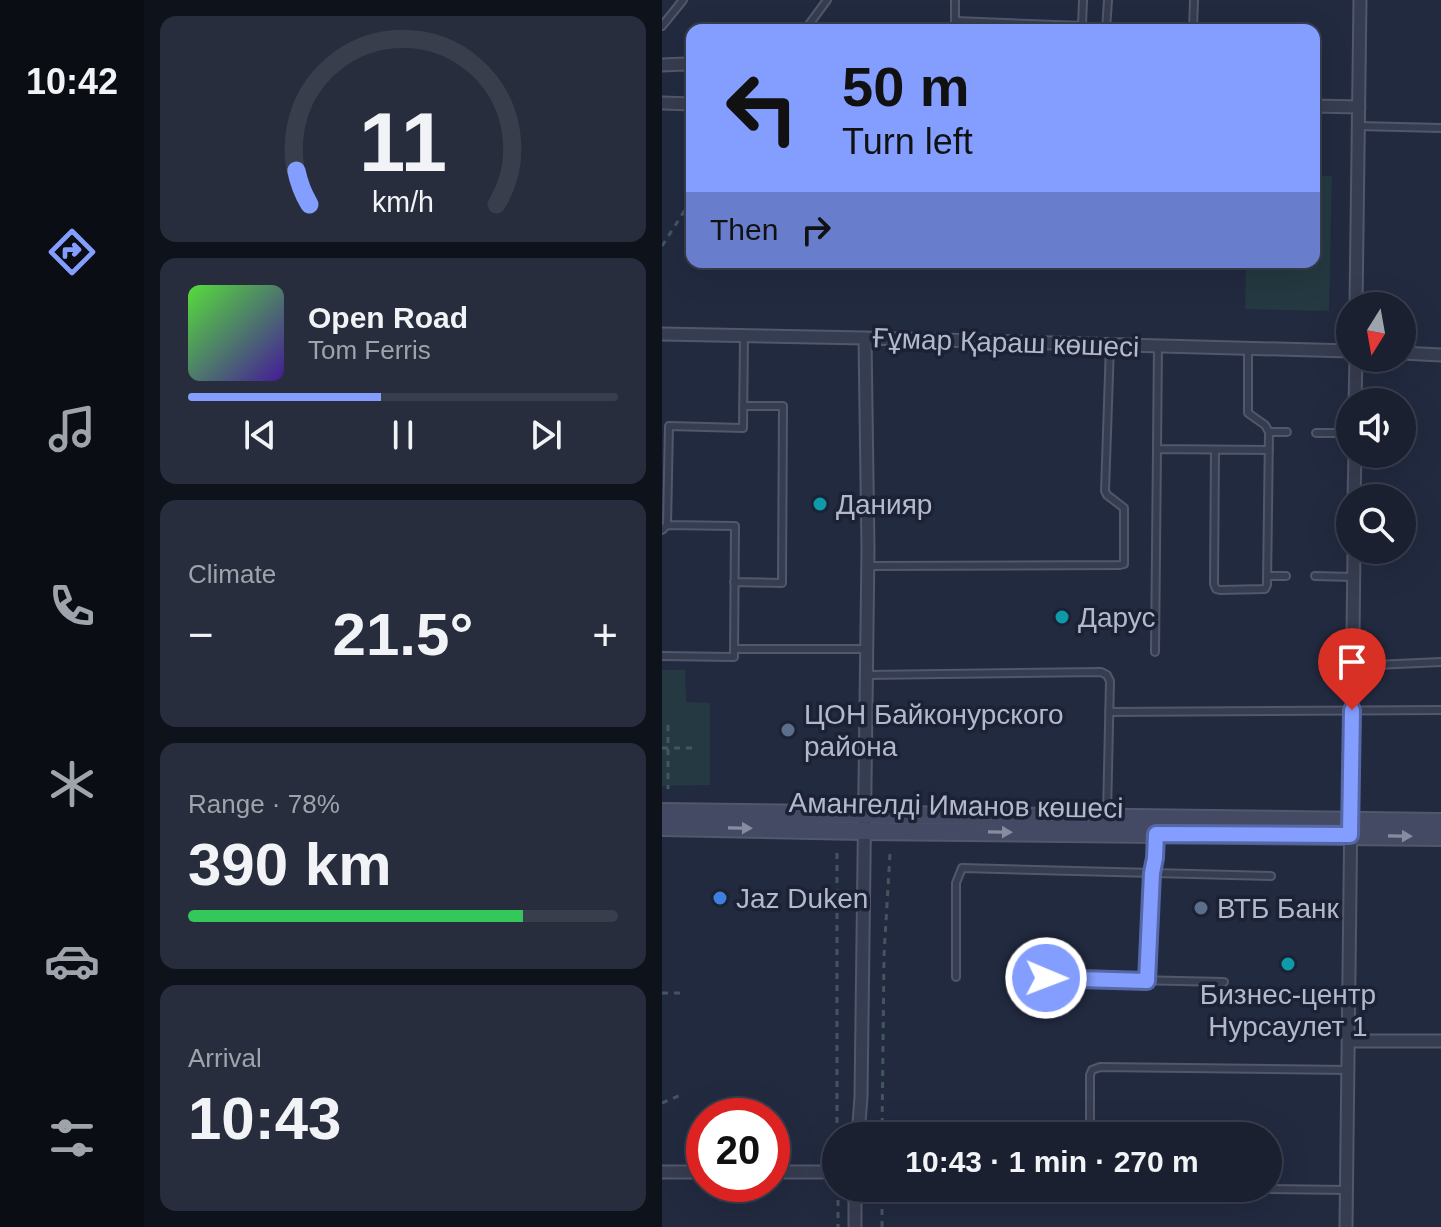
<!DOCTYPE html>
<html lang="en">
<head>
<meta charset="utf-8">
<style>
  body { margin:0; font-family:Helvetica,sans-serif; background:#272d3c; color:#f1f3f6; height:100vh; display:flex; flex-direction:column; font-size:30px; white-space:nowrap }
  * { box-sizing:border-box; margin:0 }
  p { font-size:26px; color:#9fa3ab }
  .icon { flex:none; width:44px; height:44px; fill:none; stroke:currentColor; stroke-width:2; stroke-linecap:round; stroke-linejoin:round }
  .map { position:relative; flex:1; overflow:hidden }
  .panel { display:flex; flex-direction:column; gap:16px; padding:16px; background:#0e121a; width:518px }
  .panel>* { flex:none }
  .guide { position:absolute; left:24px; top:24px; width:634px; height:244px; border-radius:16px; box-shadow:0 8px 32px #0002,0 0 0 2px #383e4c; background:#839eff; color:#111; overflow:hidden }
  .needle { width:52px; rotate:191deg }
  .fabs { position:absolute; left:674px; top:292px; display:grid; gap:16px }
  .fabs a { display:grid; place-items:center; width:80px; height:80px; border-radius:50%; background:#1a2030; box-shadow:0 8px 32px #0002,0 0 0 2px #383e4c; font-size:40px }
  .speed { position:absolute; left:24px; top:1098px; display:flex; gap:16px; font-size:40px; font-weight:700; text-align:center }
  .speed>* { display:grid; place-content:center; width:104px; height:104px; border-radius:50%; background:#1a2030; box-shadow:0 8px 32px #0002,0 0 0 2px #383e4c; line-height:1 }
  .speed .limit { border:12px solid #d22; background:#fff; color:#111 }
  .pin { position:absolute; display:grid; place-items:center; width:68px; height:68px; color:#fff; margin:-82px -34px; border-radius:50% 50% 50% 0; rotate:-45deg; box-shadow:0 0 8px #0007 }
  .pin .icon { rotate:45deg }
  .me { position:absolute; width:88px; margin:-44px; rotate:91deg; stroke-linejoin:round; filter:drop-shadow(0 0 6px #0008) }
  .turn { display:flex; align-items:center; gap:28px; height:168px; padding:0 24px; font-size:36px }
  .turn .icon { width:104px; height:104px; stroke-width:2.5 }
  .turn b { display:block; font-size:56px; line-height:68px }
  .then { display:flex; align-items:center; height:76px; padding:0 24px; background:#0003; gap:16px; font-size:30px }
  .big { font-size:60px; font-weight:800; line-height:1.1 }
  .panel .tile { flex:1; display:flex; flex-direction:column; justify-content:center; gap:12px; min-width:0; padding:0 28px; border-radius:16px; background:#272d3c }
  .panel .dial { align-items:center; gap:0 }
  .dial svg { height:208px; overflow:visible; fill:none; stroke:#383e4c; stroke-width:7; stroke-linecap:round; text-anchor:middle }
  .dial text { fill:#f1f3f6; stroke:none }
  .song { display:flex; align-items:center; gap:24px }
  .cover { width:96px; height:96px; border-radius:12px; background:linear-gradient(135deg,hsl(110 70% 55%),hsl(260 70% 35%)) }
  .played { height:8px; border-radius:4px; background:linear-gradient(90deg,#839eff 45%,#383e4c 45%) }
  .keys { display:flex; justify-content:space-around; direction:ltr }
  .heat { display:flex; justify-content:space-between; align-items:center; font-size:44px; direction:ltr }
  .charge { height:12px; border-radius:6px; background:linear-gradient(90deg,#34c759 78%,#383e4c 0) }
  .trip { position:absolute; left:160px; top:1122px; width:460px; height:80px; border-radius:40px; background:#1a2030; box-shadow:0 8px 32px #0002,0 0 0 2px #383e4c; font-weight:800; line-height:80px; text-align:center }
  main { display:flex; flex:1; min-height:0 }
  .dock { display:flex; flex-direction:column; width:144px; justify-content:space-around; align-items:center; background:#0a0d13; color:#9fa3ab }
  .dock .icon { width:56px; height:56px }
  .dock .on { color:#839eff }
  .dock b { font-size:36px; color:#f1f3f6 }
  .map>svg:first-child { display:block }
  .green { fill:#243941 }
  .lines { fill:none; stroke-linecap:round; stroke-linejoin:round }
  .service-casing { stroke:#52586b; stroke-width:10 }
  .minor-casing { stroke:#52586b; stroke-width:15 }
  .secondary-casing { stroke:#52586b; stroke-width:20 }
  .path { stroke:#43565e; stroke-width:3; stroke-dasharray:6 6; stroke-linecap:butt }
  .service { stroke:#373d50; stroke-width:6 }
  .minor { stroke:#373d50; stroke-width:11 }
  .secondary { stroke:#444a63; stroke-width:16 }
  .oneway { fill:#878ca1 }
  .route-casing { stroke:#5567a6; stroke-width:20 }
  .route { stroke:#839eff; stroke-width:14 }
  .culture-dot { fill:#0f9aa8; stroke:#1c2235; stroke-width:3 }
  .service-dot { fill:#5c6f8a; stroke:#1c2235; stroke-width:3 }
  .shop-dot { fill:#3f7fe0; stroke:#1c2235; stroke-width:3 }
  .labels { text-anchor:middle; stroke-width:7; stroke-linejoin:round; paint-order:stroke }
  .street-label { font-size:28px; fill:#b3b8cb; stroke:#1c2235 }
  .poi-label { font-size:28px; fill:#b3b8cb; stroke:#1c2235; text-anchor:start }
</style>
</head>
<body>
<main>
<nav class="dock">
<b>10:42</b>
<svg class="icon on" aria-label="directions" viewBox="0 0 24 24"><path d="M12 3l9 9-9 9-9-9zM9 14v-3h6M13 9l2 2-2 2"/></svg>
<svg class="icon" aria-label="music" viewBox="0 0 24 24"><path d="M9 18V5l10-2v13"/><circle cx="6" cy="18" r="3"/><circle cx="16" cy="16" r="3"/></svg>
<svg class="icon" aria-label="phone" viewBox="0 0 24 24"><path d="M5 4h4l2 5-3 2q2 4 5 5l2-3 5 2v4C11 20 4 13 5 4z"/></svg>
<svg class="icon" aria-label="climate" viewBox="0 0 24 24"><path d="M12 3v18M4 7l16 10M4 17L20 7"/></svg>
<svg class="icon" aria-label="car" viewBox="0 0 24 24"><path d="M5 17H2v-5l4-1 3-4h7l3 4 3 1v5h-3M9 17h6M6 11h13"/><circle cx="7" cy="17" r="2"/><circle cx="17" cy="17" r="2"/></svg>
<svg class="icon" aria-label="filters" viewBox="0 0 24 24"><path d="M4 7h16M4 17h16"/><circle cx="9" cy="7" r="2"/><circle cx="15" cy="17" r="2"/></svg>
</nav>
<section class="panel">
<div class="tile dial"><svg viewBox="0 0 100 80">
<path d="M14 69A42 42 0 1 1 86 69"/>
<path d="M14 69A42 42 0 0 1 9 56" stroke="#839eff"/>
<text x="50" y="56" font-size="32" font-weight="700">11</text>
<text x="50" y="72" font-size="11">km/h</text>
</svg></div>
<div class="tile">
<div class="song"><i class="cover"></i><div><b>Open Road</b><p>Tom Ferris</p></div></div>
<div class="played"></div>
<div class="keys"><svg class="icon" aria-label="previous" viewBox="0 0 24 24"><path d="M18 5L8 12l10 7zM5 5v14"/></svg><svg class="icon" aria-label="pause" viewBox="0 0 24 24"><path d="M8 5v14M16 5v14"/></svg><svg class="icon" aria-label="next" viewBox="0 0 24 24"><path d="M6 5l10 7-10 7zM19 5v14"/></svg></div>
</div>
<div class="tile"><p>Climate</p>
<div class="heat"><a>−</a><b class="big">21.5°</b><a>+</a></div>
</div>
<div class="tile"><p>Range · 78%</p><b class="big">390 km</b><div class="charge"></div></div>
<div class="tile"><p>Arrival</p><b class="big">10:43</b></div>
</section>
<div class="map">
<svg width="779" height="1227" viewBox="0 0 779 1227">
  <rect width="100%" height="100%" fill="#222a40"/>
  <path class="green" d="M 652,176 L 670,176 L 667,311 L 583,309 L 584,262 L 652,262 Z
    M 0,670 L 23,670 L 24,702 L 48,703 L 48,785 L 0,786 Z"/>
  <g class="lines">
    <defs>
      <path id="service" d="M 293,0 L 293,21 L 420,26
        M 0,26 L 21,0
        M 420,26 L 421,0
        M 143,30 L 165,0
        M 444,30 L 446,0
        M 531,30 L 532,0
        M 696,126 L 779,128
        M 607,432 L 625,432
        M 654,433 L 688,433
        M 495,449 L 607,450
        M 553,450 L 552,584 L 554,589 L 558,590 L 603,589 L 605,585 L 607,432 L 603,425 L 586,413 L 586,348
        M 5,525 L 7,426 L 81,428 L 82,336
        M 0,530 L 5,525 L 73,526 L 72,657 L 0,656
        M 206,566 L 458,565 L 462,564 L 462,508 L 445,495 L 443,491 L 448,345
        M 605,576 L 624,576
        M 653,576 L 691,577
        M 72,582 L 120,583 L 121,406 L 81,406
        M 72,649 L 205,649
        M 493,652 L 496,346
        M 691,666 L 779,662
        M 205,675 L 439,672 L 445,675 L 448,681 L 445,814
        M 447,712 L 779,710
        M 294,977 L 294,883 L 300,868 L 609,876
        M 384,978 L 562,982
        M 485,981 L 490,873 L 493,858 L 494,837
        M 428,1136 L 428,1075 L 430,1070 L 438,1067 L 686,1070
        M 534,1188 L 685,1190"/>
      <path id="minor" d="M 0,65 L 23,64 L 30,68
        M 0,103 L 30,104
        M 652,106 L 697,107
        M 694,306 L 698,0
        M 0,334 L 203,338 L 688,351
        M 740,353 L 779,355
        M 693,402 L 694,358
        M 692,498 L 693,454
        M 686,1041 L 779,1041
        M 196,1136 L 199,1097 L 206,549 L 203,338
        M 0,1172 L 42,1172
        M 110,1172 L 174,1172
        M 193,1188 L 193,1227
        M 684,1227 L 692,550"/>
      <path id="secondary" d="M 0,812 L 779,822
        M 0,827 L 201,831 L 779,837"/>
    </defs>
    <use href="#service" class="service-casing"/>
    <use href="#minor" class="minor-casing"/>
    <use href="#secondary" class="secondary-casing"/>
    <path class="path" d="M 0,246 L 30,199
      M 6,725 L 6,789
      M 0,748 L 32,748
      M 175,853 L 175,1136
      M 0,993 L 21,993
      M 0,1103 L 21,1094
      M 220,1136 L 222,955 L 228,854
      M 176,1188 L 176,1227
      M 220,1227 L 220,1188"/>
    <use href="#service" class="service"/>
    <use href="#minor" class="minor"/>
    <use href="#secondary" class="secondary"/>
  </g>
  <defs><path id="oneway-solid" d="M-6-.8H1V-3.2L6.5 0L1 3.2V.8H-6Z" transform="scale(2)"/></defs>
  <g class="oneway">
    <use href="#oneway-solid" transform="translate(78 828) rotate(1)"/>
    <use href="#oneway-solid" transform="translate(338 832) rotate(1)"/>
    <use href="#oneway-solid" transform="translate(738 836) rotate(1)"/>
  </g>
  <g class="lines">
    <defs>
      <path id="route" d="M 384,978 L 485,981 L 490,873 L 493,858 L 494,834 L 688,835 L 690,710"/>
    </defs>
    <use href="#route" class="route-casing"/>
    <use href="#route" class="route"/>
  </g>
  <g class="culture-dot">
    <circle cx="158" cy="504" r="8"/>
    <circle cx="400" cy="617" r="8"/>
    <circle cx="626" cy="964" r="8"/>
  </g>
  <g class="service-dot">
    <circle cx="126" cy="730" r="8"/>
    <circle cx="539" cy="908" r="8"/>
  </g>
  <circle class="shop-dot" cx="58" cy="898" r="8"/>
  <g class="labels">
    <g class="street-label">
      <text transform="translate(344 342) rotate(2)" y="10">Ғұмар Қараш көшесі</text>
      <text transform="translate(294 805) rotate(1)" y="10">Амангелді Иманов көшесі</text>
    </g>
    <g class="poi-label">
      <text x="174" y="514">Данияр</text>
      <text x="416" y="627">Дарус</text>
      <text x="142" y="724">ЦОН Байконурского<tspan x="142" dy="32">района</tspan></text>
      <text x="74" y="908">Jaz Duken</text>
      <text x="555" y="918">ВТБ Банк</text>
      <text x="626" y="1004" text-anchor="middle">Бизнес-центр<tspan x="626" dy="32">Нурсаулет 1</tspan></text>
    </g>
  </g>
</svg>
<div class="fabs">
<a><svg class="needle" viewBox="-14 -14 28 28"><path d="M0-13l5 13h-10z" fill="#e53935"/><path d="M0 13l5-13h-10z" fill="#9fa3ab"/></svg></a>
<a><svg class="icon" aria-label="sound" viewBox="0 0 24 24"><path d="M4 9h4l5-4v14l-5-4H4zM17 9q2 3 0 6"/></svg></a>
<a><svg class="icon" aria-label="search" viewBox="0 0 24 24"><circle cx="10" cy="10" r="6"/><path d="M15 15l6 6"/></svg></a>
</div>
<div class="speed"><div class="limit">20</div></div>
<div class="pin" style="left:690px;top:710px;background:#d93025"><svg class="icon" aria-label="arrive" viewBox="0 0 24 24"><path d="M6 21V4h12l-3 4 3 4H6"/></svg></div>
<svg class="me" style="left:384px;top:978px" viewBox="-20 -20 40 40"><circle r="17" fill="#839eff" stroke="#fff" stroke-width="3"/><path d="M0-11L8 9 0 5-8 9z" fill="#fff"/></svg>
<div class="trip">10:43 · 1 min · 270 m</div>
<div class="guide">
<div class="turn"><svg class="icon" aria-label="left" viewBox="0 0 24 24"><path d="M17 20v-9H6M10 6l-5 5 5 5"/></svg><div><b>50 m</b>Turn left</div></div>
<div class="then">Then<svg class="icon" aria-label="right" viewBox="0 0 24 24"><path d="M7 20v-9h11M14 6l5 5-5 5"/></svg></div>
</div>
</div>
</main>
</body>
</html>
